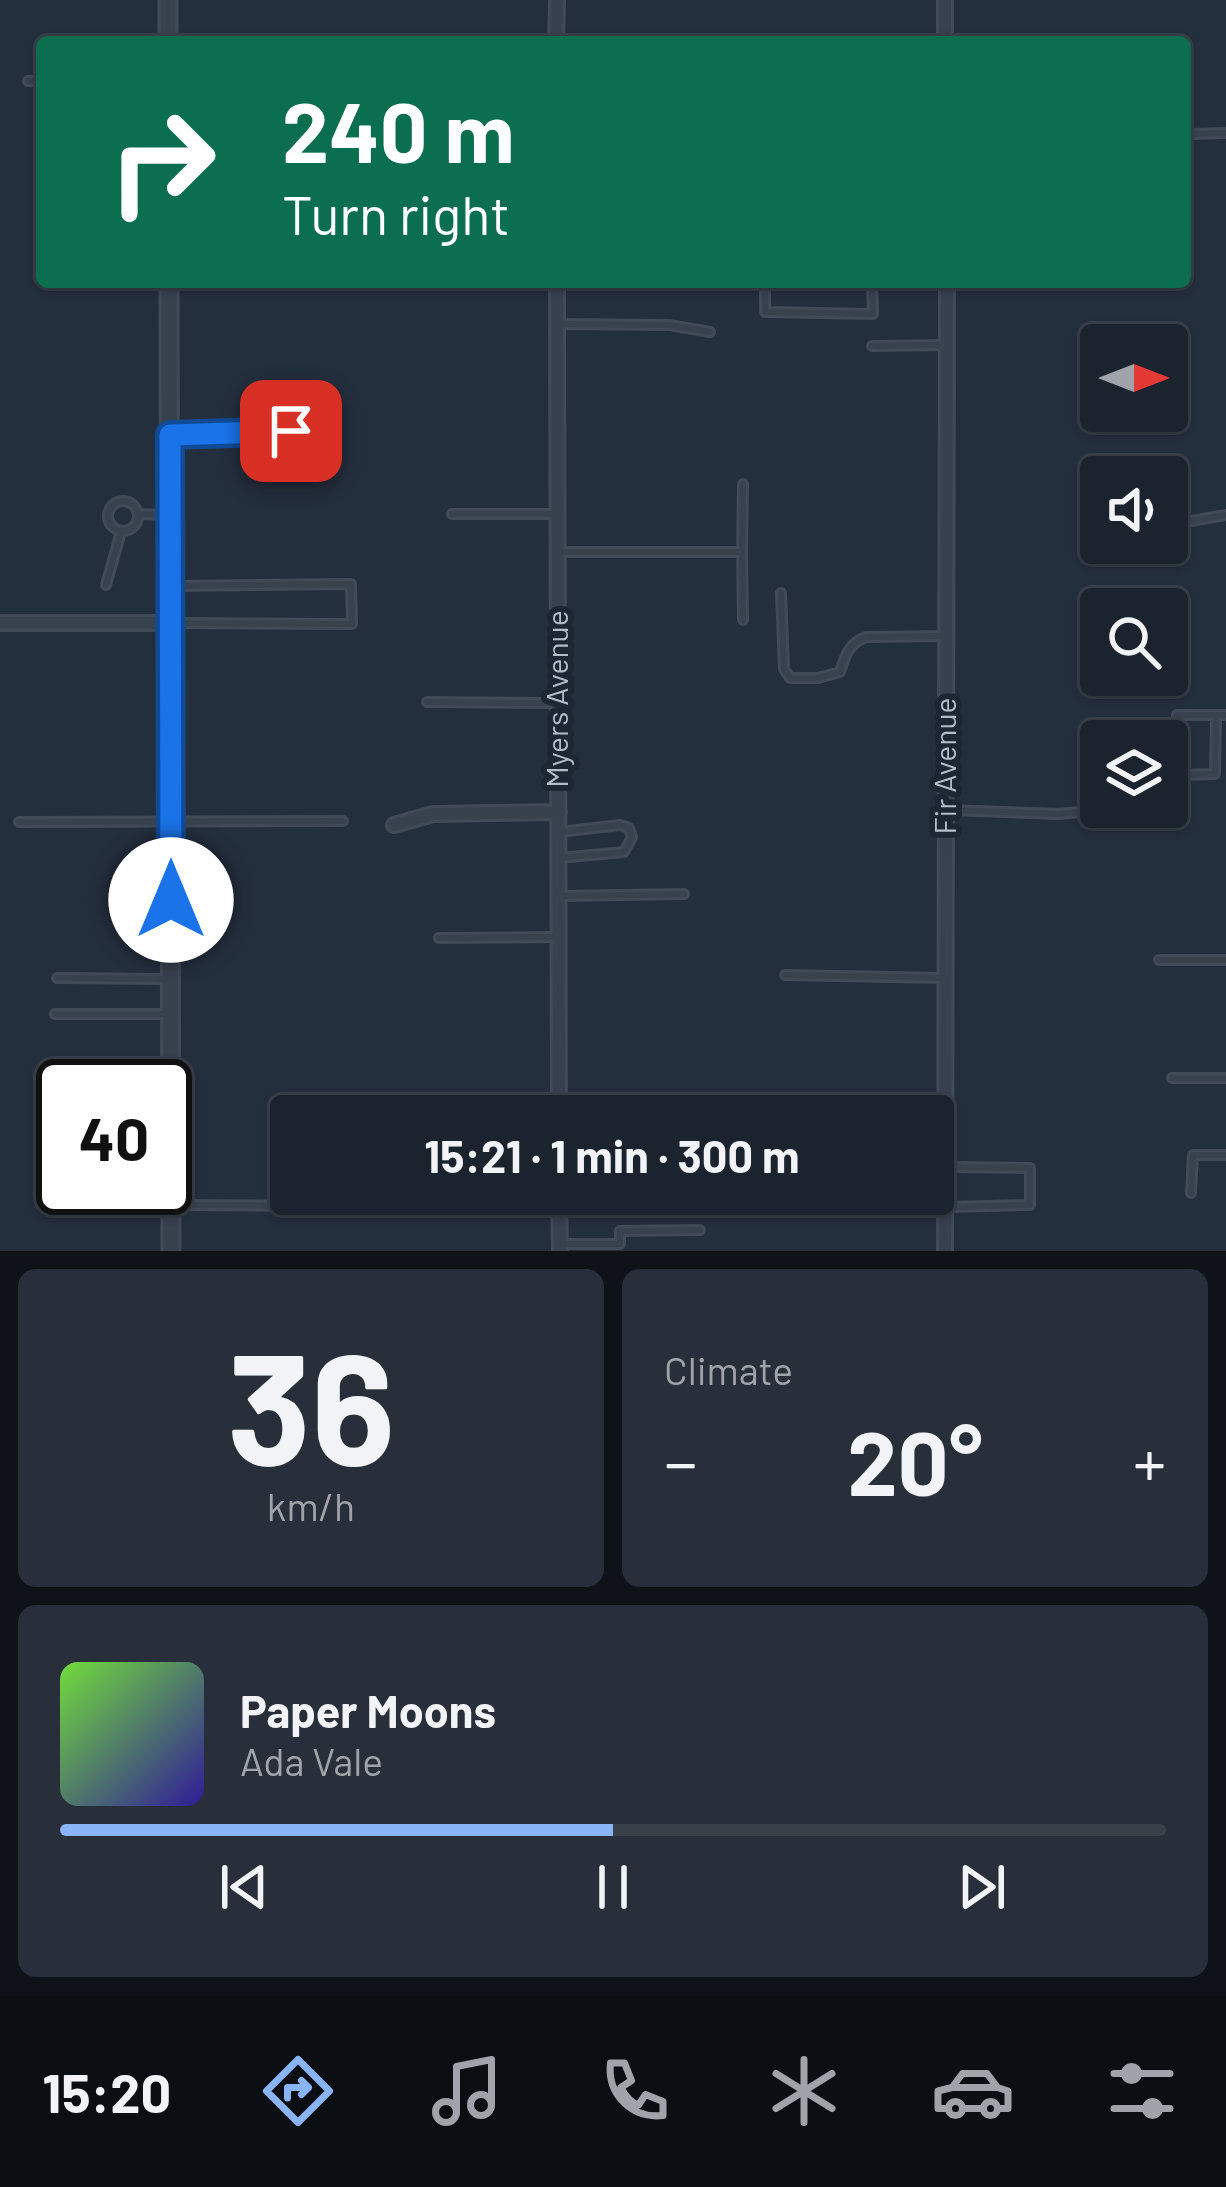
<!DOCTYPE html>
<html lang="en">
<head>
<meta charset="utf-8">
<style>
  body { margin:0; font-family:Barlow,sans-serif; background:#282f3a; color:#f1f3f6; height:100vh; display:flex; flex-direction:column; font-size:45px; white-space:nowrap }
  * { box-sizing:border-box; margin:0 }
  p { font-size:39px; color:#a0a4aa }
  .icon { flex:none; width:66px; height:66px; fill:none; stroke:currentColor; stroke-width:2; stroke-linecap:round; stroke-linejoin:round }
  .map { position:relative; height:1251px; overflow:hidden }
  .details { display:flex; flex-direction:column; gap:18px; padding:18px; background:#0f1319; flex:1 }
  .details>* { flex:none }
  .banner { position:absolute; left:36px; top:36px; width:1155px; height:252px; border-radius:12px; box-shadow:0 3px 9px #0004,0 0 0 3px #39404a; background:#0b6e4f; color:#fff; overflow:hidden }
  .needle { width:78px; rotate:90deg }
  .buttons { position:absolute; left:1080px; top:324px; display:grid; gap:24px }
  .buttons a { display:grid; place-items:center; width:108px; height:108px; border-radius:12px; background:#1b232e; box-shadow:0 3px 9px #0004,0 0 0 3px #39404a; font-size:60px }
  .speed { position:absolute; left:36px; top:1059px; display:flex; gap:24px; font-size:60px; font-weight:700; text-align:center }
  .speed>* { display:grid; place-content:center; width:156px; height:156px; border-radius:50%; background:#1b232e; box-shadow:0 3px 9px #0004,0 0 0 3px #39404a; line-height:1 }
  .speed .limit { border:6px solid #111; border-radius:18px; background:#fff; color:#111 }
  .pin { position:absolute; display:grid; place-items:center; width:102px; height:102px; color:#fff; margin:-51px; border-radius:24px; box-shadow:0 6px 18px #0006 }
  .me { position:absolute; width:132px; margin:-66px; rotate:0deg; stroke-linejoin:round; filter:drop-shadow(0 0 9px #0008) }
  .turn { display:flex; align-items:center; gap:42px; height:252px; padding:0 48px; font-size:54px }
  .turn .icon { width:156px; height:156px; stroke-width:2.5 }
  .turn b { display:block; font-size:84px; line-height:102px }
  .big { font-size:90px; font-weight:700; line-height:1.1 }
  .details .widget { flex:1; display:flex; flex-direction:column; justify-content:center; gap:18px; min-width:0; padding:0 42px; border-radius:18px; background:#282f3a }
  .details .dial { align-items:center; gap:0 }
  .dial b { font-size:156px; line-height:1 }
  .song { display:flex; align-items:center; gap:36px }
  .cover { width:144px; height:144px; border-radius:18px; background:linear-gradient(135deg,hsl(100 70% 55%),hsl(250 70% 35%)) }
  .played { height:12px; border-radius:6px; background:linear-gradient(90deg,#8ab4f8 50%,#39404a 50%) }
  .keys { display:flex; justify-content:space-around; direction:ltr }
  .heat { display:flex; justify-content:space-between; align-items:center; font-size:66px; direction:ltr }
  .details .tiles { flex:1; display:grid; gap:18px; grid-template-columns:1fr 1fr }
  .widget:last-child { grid-column:span 2 }
  .trip { position:absolute; left:270px; top:1095px; width:684px; height:120px; border-radius:12px; background:#1b232e; box-shadow:0 3px 9px #0004,0 0 0 3px #39404a; font-weight:700; line-height:120px; text-align:center }
  .dock { display:flex; height:192px; justify-content:space-around; align-items:center; background:#0b0e12; color:#a0a4aa }
  .dock .icon { width:84px; height:84px }
  .dock .selected { color:#8ab4f8 }
  .dock b { font-size:54px; color:#f1f3f6 }
  .map>svg:first-child { display:block }
  .lines { fill:none; stroke-linecap:round; stroke-linejoin:round }
  .service-casing { stroke:#414a57; stroke-width:12 }
  .minor-casing { stroke:#414a57; stroke-width:18 }
  .tertiary-casing { stroke:#414a57; stroke-width:21 }
  .service { stroke:#38414e; stroke-width:6 }
  .minor { stroke:#38414e; stroke-width:12 }
  .tertiary { stroke:#38414e; stroke-width:15 }
  .route-casing { stroke:#114b97; stroke-width:30 }
  .route { stroke:#1a73e8; stroke-width:21 }
  .labels { text-anchor:middle; stroke-width:12; stroke-linejoin:round; paint-order:stroke }
  .street-label { font-size:30px; fill:#b4bcc9; stroke:#1d2633 }
</style>
</head>
<body>
<div class="map">
<svg width="1226" height="1251" viewBox="0 0 1226 1251">
  <rect width="100%" height="100%" fill="#242f3e"/>
  <g class="lines">
    <defs>
      <path id="service" d="M 28,81 L 42,81
        M 1193,134 L 1226,133
        M 765,282 L 765,312 L 873,314 L 872,282
        M 558,324 L 669,325 L 710,332
        M 872,346 L 946,345
        M 170,435 L 291,431
        M108 516a15 15 0 1 1 30 0a15 15 0 1 1-30 0Z
        M 139,514 L 167,515
        M 452,514 L 554,514
        M 1169,525 L 1226,515
        M 558,552 L 742,552 L 743,484
        M 742,552 L 743,620
        M 106,585 L 121,532
        M 781,593 L 784,669 L 790,678 L 818,678 L 840,672 C 845,656 849,643 866,637 L 946,636
        M 174,623 L 352,624 L 351,584 L 174,586
        M 427,702 L 555,703
        M 1216,715 L 1215,774 L 1178,775 L 1177,715 L 1226,715
        M 949,810 L 1058,814 L 1100,810
        M 19,822 L 343,821
        M 559,832 L 620,825 L 629,828 L 632,837 L 624,852 L 559,858
        M 559,896 L 684,894
        M 439,938 L 555,937
        M 1159,960 L 1226,960
        M 785,975 L 945,978
        M 57,978 L 167,979
        M 55,1014 L 167,1014
        M 1172,1078 L 1226,1078
        M 559,1101 L 702,1101
        M 52,1161 L 63,1164
        M 947,1167 L 1030,1168 L 1030,1205 L 948,1207
        M 1191,1193 L 1193,1155 L 1226,1155
        M 174,1205 L 328,1206
        M 563,1244 L 620,1244 L 620,1231 L 700,1230"/>
      <path id="minor" d="M 945,0 L 945,42
        M 556,42 L 557,0
        M 557,282 L 559,1116
        M 0,623 L 171,623
        M 394,825 L 433,814 L 559,812
        M 559,1194 L 560,1251
        M 945,1251 L 947,282"/>
      <path id="tertiary" d="M 168,0 L 168,42
        M 169,282 L 171,1251"/>
    </defs>
    <use href="#service" class="service-casing"/>
    <use href="#minor" class="minor-casing"/>
    <use href="#tertiary" class="tertiary-casing"/>
    <use href="#service" class="service"/>
    <use href="#minor" class="minor"/>
    <use href="#tertiary" class="tertiary"/>
  </g>
  <g class="lines">
    <defs>
      <path id="route" d="M 171,900 L 170,435 L 291,431"/>
    </defs>
    <use href="#route" class="route-casing"/>
    <use href="#route" class="route"/>
  </g>
  <g class="labels">
    <g class="street-label">
      <text transform="translate(558 699) rotate(-90)" y="10">Myers Avenue</text>
      <text transform="translate(946 766) rotate(-90)" y="10">Fir Avenue</text>
    </g>
  </g>
</svg>
<div class="buttons">
<a><svg class="needle" viewBox="-14 -14 28 28"><path d="M0-13l5 13h-10z" fill="#e53935"/><path d="M0 13l5-13h-10z" fill="#a0a4aa"/></svg></a>
<a><svg class="icon" aria-label="sound" viewBox="0 0 24 24"><path d="M4 9h4l5-4v14l-5-4H4zM17 9q2 3 0 6"/></svg></a>
<a><svg class="icon" aria-label="search" viewBox="0 0 24 24"><circle cx="10" cy="10" r="6"/><path d="M15 15l6 6"/></svg></a>
<a><svg class="icon" aria-label="layers" viewBox="0 0 24 24"><path d="M12 4l9 5-9 5-9-5zM3 14l9 5 9-5"/></svg></a>
</div>
<div class="speed"><div class="limit">40</div></div>
<div class="pin" style="left:291px;top:431px;background:#d93025"><svg class="icon" aria-label="arrive" viewBox="0 0 24 24"><path d="M6 21V4h12l-3 4 3 4H6"/></svg></div>
<svg class="me" style="left:171px;top:900px" viewBox="-20 -20 40 40"><circle r="19" fill="#fff"/><path d="M0-13L10 11 0 6-10 11z" fill="#1a73e8"/></svg>
<div class="trip">15:21 · 1 min · 300 m</div>
<div class="banner">
<div class="turn"><svg class="icon" aria-label="right" viewBox="0 0 24 24"><path d="M7 20v-9h11M14 6l5 5-5 5"/></svg><div><b>240 m</b>Turn right</div></div>
</div>
</div>
<section class="details">
<div class="tiles">
<div class="widget dial"><b>36</b><p>km/h</p></div>
<div class="widget"><p>Climate</p>
<div class="heat"><a>−</a><b class="big">20°</b><a>+</a></div>
</div>
<div class="widget">
<div class="song"><i class="cover"></i><div><b>Paper Moons</b><p>Ada Vale</p></div></div>
<div class="played"></div>
<div class="keys"><svg class="icon" aria-label="previous" viewBox="0 0 24 24"><path d="M18 5L8 12l10 7zM5 5v14"/></svg><svg class="icon" aria-label="pause" viewBox="0 0 24 24"><path d="M8 5v14M16 5v14"/></svg><svg class="icon" aria-label="next" viewBox="0 0 24 24"><path d="M6 5l10 7-10 7zM19 5v14"/></svg></div>
</div>
</div>
</section>
<nav class="dock">
<b>15:20</b>
<svg class="icon selected" aria-label="directions" viewBox="0 0 24 24"><path d="M12 3l9 9-9 9-9-9zM9 14v-3h6M13 9l2 2-2 2"/></svg>
<svg class="icon" aria-label="music" viewBox="0 0 24 24"><path d="M9 18V5l10-2v13"/><circle cx="6" cy="18" r="3"/><circle cx="16" cy="16" r="3"/></svg>
<svg class="icon" aria-label="phone" viewBox="0 0 24 24"><path d="M5 4h4l2 5-3 2q2 4 5 5l2-3 5 2v4C11 20 4 13 5 4z"/></svg>
<svg class="icon" aria-label="climate" viewBox="0 0 24 24"><path d="M12 3v18M4 7l16 10M4 17L20 7"/></svg>
<svg class="icon" aria-label="car" viewBox="0 0 24 24"><path d="M5 17H2v-5l4-1 3-4h7l3 4 3 1v5h-3M9 17h6M6 11h13"/><circle cx="7" cy="17" r="2"/><circle cx="17" cy="17" r="2"/></svg>
<svg class="icon" aria-label="filters" viewBox="0 0 24 24"><path d="M4 7h16M4 17h16"/><circle cx="9" cy="7" r="2"/><circle cx="15" cy="17" r="2"/></svg>
</nav>
</body>
</html>
